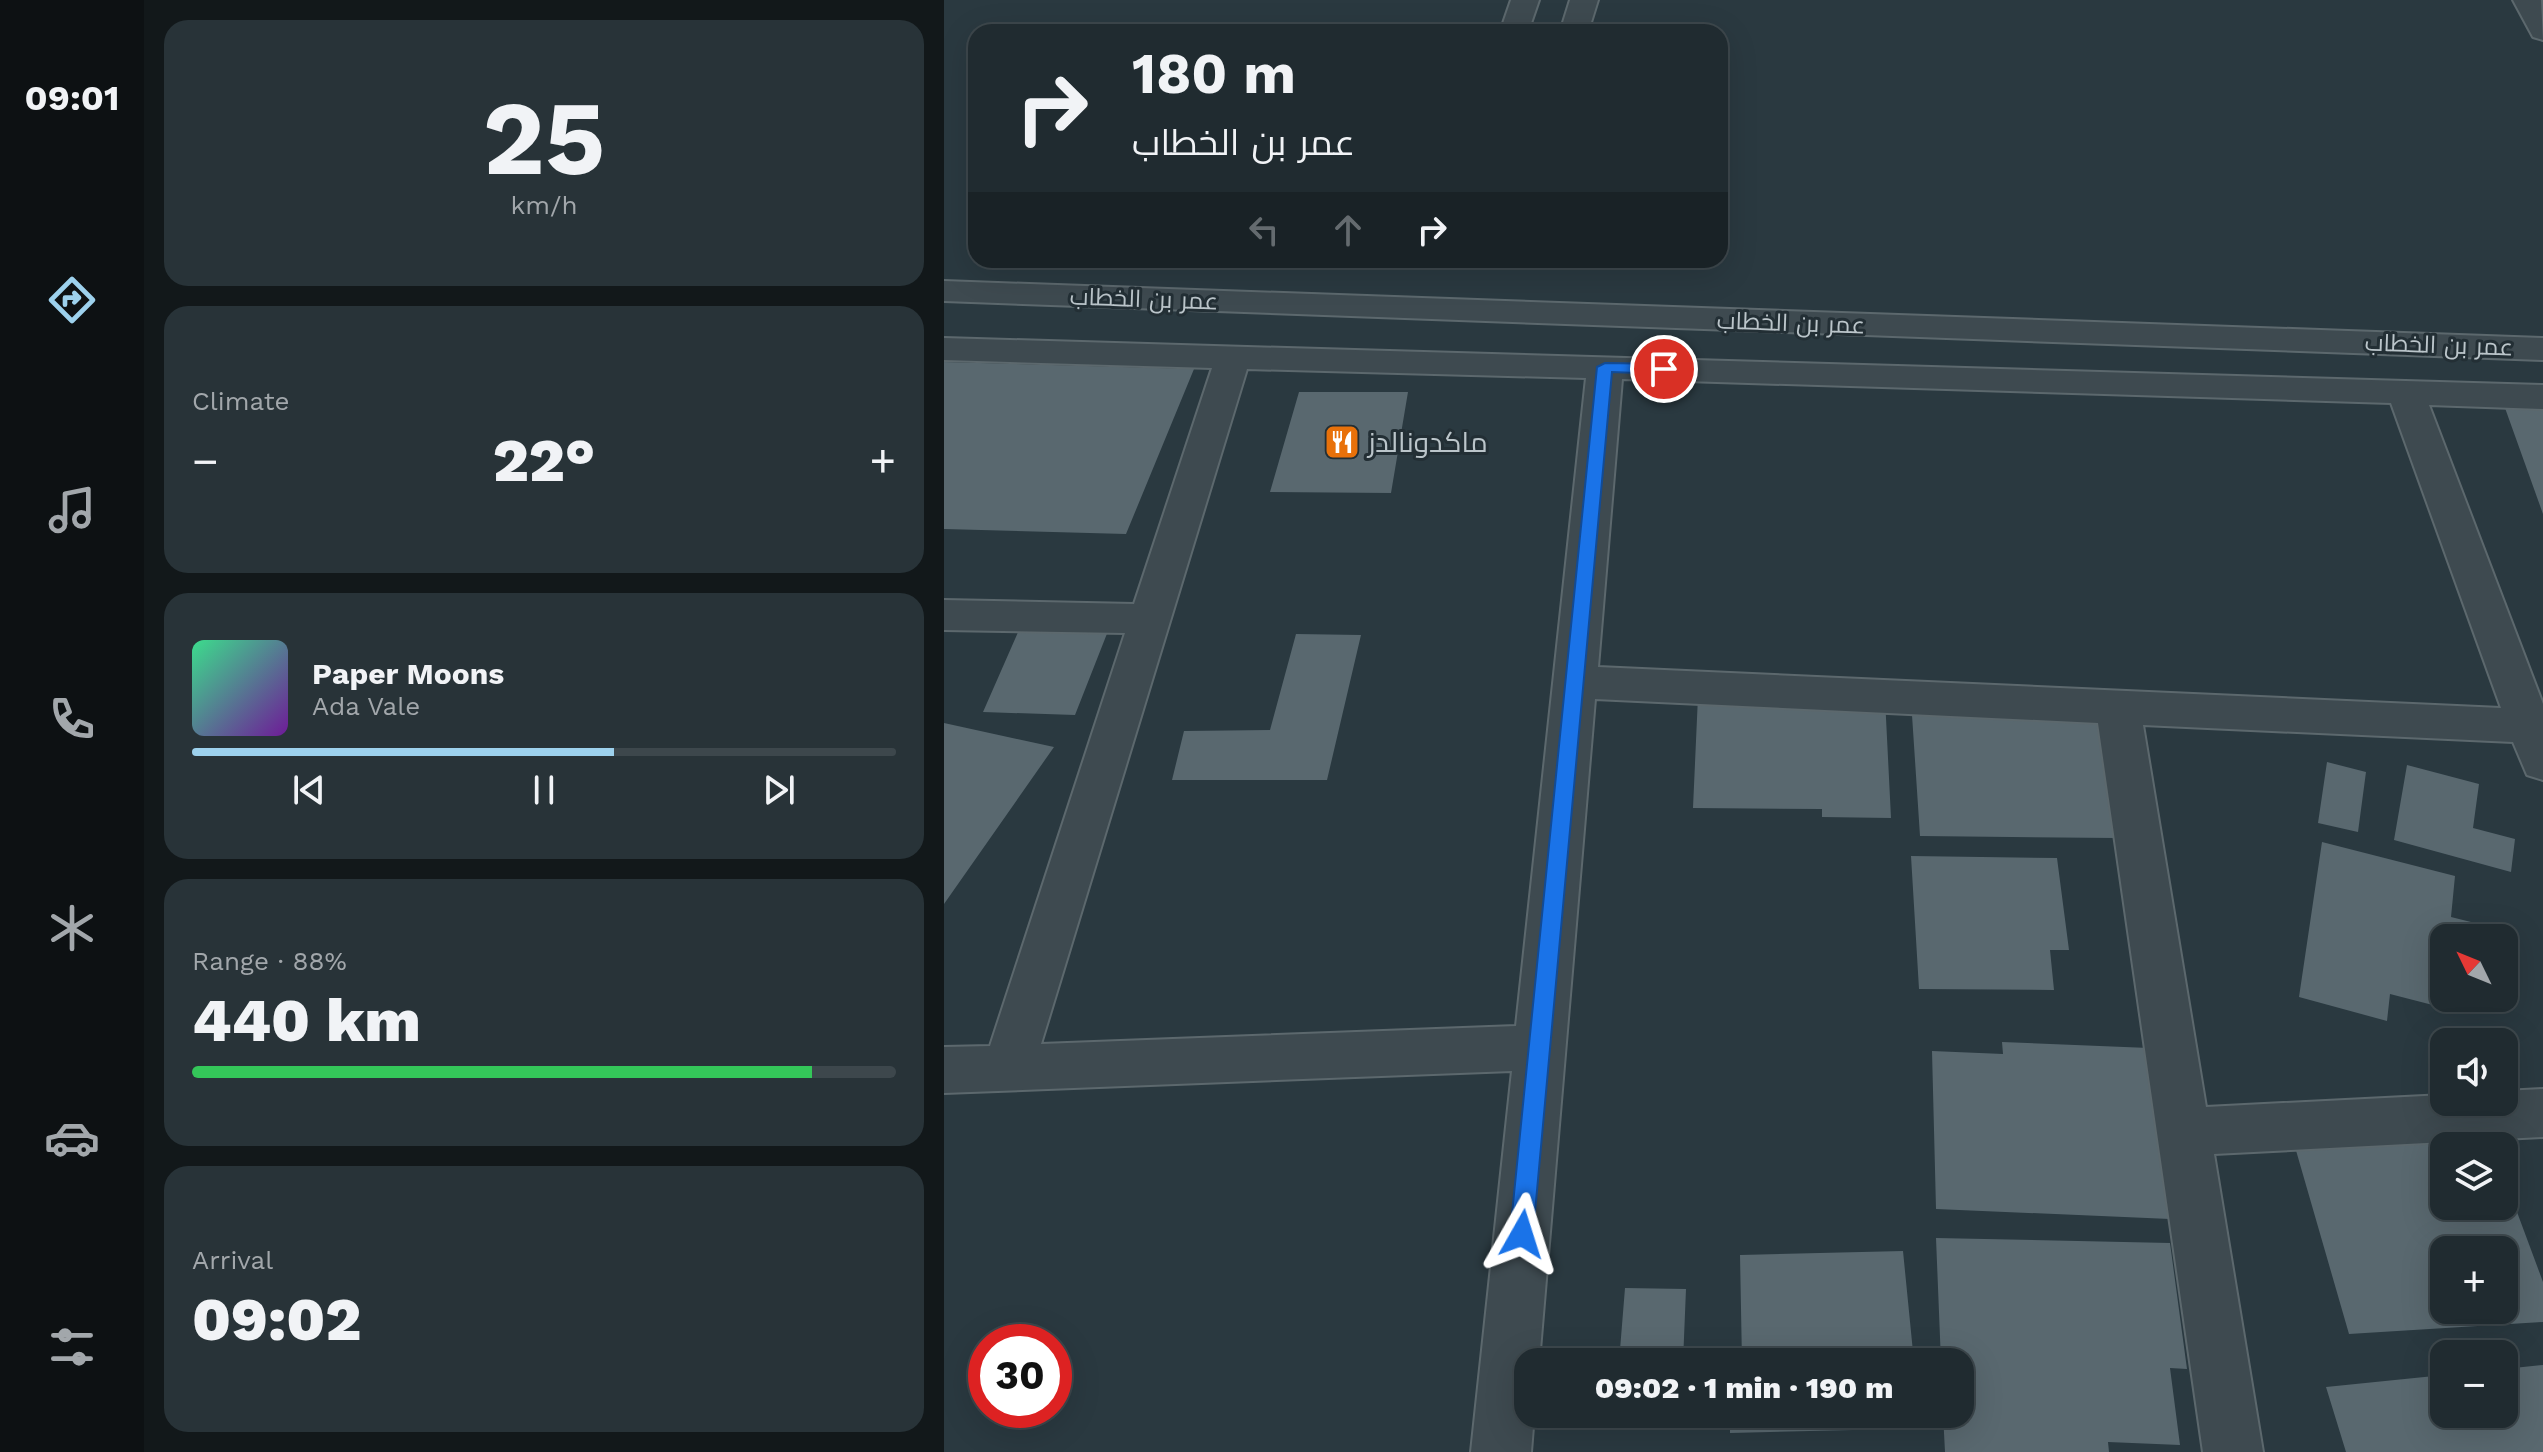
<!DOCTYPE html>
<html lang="en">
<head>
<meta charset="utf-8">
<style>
  body { margin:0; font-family:"Work Sans",Cairo,sans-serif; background:#283338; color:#f1f3f6; height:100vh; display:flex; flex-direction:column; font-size:30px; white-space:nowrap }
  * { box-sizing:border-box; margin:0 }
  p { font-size:26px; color:#a2a7ab }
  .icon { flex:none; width:44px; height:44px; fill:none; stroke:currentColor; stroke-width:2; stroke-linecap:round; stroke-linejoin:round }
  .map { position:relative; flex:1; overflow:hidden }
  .details { display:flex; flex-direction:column; gap:20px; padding:20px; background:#12181a; width:800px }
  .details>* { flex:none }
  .guide { position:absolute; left:24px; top:24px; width:760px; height:244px; border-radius:24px; box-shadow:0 8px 32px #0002,0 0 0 2px #3d474c; background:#202b30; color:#f1f3f6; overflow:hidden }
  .needle { width:52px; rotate:313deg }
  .tools { position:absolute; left:1486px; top:924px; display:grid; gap:16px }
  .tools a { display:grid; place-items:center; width:88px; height:88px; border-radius:16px; background:#202b30; box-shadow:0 8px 32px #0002,0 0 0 2px #3d474c; font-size:40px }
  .speed { position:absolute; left:24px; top:1324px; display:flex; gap:16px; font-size:40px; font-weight:700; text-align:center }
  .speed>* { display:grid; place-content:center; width:104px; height:104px; border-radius:50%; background:#202b30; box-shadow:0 8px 32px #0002,0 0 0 2px #3d474c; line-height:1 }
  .speed .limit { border:12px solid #d22; background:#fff; color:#111 }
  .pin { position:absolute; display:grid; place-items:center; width:68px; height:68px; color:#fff; margin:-34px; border:4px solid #fff; border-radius:50%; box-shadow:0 2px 8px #0007 }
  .me { position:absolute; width:88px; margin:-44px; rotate:6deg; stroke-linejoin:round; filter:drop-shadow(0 0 6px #0008) }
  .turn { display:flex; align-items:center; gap:28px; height:168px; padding:0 32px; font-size:36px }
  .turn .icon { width:104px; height:104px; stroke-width:2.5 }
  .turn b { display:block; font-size:56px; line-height:68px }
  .lanes { display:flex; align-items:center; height:76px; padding:0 32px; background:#0003; justify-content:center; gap:40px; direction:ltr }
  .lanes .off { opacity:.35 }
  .big { font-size:60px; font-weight:800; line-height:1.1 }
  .details .card { flex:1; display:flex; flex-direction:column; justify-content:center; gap:12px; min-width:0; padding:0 28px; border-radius:24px; background:#283338 }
  .details .dial { align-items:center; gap:0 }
  .dial b { font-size:104px; line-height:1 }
  .song { display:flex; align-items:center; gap:24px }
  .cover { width:96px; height:96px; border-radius:12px; background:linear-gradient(135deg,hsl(150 70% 55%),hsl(280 70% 35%)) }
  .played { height:8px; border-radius:4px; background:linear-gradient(90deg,#9dd1ed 60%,#3d474c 60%) }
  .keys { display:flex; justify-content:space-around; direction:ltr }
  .heat { display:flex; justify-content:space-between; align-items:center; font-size:44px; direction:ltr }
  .charge { height:12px; border-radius:6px; background:linear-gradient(90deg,#34c759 88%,#3d474c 0) }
  .trip { position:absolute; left:570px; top:1348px; width:460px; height:80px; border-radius:24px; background:#202b30; box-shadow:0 8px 32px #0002,0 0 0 2px #3d474c; font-weight:800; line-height:80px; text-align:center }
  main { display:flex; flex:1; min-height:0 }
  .tab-bar { display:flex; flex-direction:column; width:144px; justify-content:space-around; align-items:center; background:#0d1113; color:#a2a7ab }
  .tab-bar .icon { width:56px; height:56px }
  .tab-bar .on { color:#9dd1ed }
  .tab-bar b { font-size:36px; color:#f1f3f6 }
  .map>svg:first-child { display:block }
  .building { fill:#59686f; fill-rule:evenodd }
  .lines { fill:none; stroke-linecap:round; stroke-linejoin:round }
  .minor-casing { stroke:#5c686d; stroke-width:4 }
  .minor { fill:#3e4a50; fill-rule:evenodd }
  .route { fill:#1a73e8; stroke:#114b97; stroke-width:2 }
  .labels { text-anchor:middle; stroke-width:6; stroke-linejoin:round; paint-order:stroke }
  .far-street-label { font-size:24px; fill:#bbc5ca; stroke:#232f35 }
  .poi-label { font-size:28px; fill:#bbc5ca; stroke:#232f35; text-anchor:start }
</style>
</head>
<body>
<main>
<nav class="tab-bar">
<b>09:01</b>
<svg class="icon on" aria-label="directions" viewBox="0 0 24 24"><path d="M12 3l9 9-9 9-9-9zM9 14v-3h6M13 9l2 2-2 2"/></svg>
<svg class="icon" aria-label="music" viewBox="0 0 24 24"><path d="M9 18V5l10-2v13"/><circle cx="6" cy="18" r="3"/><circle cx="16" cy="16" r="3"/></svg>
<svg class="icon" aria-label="phone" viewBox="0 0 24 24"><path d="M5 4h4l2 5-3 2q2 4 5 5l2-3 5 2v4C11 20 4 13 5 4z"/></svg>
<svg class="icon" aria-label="climate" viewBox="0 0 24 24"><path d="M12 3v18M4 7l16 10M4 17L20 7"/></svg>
<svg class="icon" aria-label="car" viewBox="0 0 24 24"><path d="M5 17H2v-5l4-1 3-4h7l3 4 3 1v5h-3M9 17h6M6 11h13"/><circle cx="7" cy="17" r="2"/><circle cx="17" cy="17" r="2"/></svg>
<svg class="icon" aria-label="filters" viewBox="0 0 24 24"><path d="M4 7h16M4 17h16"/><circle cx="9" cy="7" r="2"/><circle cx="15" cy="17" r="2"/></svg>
</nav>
<section class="details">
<div class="card dial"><b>25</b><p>km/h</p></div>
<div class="card"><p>Climate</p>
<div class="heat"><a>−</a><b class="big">22°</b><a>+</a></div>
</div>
<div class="card">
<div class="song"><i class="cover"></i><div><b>Paper Moons</b><p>Ada Vale</p></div></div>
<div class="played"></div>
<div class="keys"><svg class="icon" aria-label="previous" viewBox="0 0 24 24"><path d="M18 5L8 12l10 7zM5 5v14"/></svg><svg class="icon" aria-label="pause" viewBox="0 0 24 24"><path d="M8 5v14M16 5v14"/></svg><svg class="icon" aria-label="next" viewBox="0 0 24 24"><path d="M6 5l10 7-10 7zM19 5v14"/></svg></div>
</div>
<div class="card"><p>Range · 88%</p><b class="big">440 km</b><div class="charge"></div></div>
<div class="card"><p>Arrival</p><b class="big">09:02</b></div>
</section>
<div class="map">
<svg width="1599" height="1452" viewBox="0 0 1599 1452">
  <rect width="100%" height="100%" fill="#2a3940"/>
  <path class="building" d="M 0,362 L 250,369 L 182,534 L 0,529 Z
    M 355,392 L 464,392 L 447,493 L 326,492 Z
    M 1561,408 L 1599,409 L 1599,514 Z
    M 78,623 L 166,626 L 131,715 L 39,712 Z
    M 352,634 L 417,635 L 383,780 L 228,780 L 240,731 L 326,730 Z
    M 754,696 L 941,698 L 947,818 L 878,817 L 878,809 L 749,808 Z
    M 968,715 L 1153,716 L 1172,838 L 976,836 Z
    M 0,723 L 110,747 L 0,904 Z
    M 1383,762 L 1422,772 L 1414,832 L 1374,823 Z
    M 1463,765 L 1535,784 L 1529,828 L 1571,839 L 1567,872 L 1450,840 Z
    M 1378,842 L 1511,876 L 1507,917 L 1543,926 L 1542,938 L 1500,938 L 1500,998 L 1509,998 L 1508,1010 L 1446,994 L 1443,1021 L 1355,997 Z
    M 967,856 L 1113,858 L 1125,950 L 1106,950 L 1110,990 L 975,989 Z
    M 1058,1042 L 1205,1048 L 1226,1219 L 992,1209 L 988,1051 L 1059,1054 Z
    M 1545,1135 L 1549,1146 L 1500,1146 L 1500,1206 L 1560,1206 L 1560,1177 L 1599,1282 L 1599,1322 L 1405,1334 L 1351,1147 ZM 1500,1250 L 1560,1250 L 1560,1310 L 1500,1310 Z
    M 992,1238 L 1226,1243 L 1243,1369 L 1226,1368 L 1236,1445 L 1164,1442 L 1165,1452 L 1001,1452 L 999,1414 L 1016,1414 L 1016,1362 L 997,1362 Z
    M 959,1251 L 970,1362 L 798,1362 L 796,1255 Z
    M 681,1288 L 742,1289 L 739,1362 L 675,1362 Z
    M 1599,1365 L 1599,1452 L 1402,1452 L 1382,1387 L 1500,1375 L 1500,1414 L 1560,1414 L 1560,1369 Z
    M 693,1414 L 736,1414 L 736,1423 L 692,1422 Z
    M 786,1414 L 908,1414 L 909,1430 L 786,1433 Z"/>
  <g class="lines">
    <defs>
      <path id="minor" d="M 567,0 L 595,0 L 584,32 L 556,32 Z
        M 626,0 L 654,0 L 644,32 L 616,32 Z
        M 1569,0 L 1597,0 L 1599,40 L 1589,37 Z
        M 0,281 L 1599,338 L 1599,360 L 0,301 Z
        M 0,338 L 1599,385 L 1599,409 L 1485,405 L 1599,704 L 1599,780 L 1583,775 L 1569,742 L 1199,725 L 1262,1107 L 1500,1095 L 1500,1102 L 1560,1102 L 1560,1091 L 1599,1089 L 1599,1137 L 1270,1154 L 1319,1452 L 1259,1452 L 1154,723 L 651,699 L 595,1362 L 584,1362 L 584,1414 L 590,1414 L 587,1452 L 527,1452 L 568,1071 L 0,1093 L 0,1047 L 46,1046 L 181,633 L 0,630 L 0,600 L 190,604 L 268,368 L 0,360 ZM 303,369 L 642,378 L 572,1026 L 97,1044 ZM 678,379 L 1447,403 L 1557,708 L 654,667 Z"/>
    </defs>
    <use href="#minor" class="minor-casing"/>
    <use href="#minor" class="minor"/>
  </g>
  <path class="route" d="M 661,363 L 720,364 L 728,369 L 720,374 L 668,372 L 589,1234 L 586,1242 L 578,1245 L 570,1242 L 566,1234 L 653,367 Z"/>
  <defs>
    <symbol id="restaurant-square" viewBox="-11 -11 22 22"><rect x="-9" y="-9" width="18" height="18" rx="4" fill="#e8710a" stroke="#232f35"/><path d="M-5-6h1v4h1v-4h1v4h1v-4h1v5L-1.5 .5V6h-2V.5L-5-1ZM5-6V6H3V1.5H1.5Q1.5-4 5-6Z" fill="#fff"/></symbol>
  </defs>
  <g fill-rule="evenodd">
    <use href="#restaurant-square" x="378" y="422" width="40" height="40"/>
  </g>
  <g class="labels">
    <g class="far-street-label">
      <text transform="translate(200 299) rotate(2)" y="8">عمر بن الخطاب</text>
      <text transform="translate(847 323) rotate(2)" y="8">عمر بن الخطاب</text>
      <text transform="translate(1495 345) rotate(2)" y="8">عمر بن الخطاب</text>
    </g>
    <g class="poi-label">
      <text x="424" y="452">ماكدونالدز</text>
    </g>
  </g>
</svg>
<div class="tools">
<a><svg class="needle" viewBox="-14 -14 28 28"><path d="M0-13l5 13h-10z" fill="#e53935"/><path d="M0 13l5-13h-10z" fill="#a2a7ab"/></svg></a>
<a><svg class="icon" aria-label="sound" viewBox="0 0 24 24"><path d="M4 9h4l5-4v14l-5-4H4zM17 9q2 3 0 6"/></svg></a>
<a><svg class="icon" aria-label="layers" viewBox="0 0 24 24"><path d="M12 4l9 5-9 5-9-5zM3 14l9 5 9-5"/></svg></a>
<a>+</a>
<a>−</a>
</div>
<div class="speed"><div class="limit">30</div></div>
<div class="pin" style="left:720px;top:369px;background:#d93025"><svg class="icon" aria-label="arrive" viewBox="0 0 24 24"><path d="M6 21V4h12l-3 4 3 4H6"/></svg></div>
<svg class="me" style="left:578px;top:1234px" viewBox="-20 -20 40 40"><path d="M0-17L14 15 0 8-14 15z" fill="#1a73e8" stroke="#fff" stroke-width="4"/></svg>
<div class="trip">09:02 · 1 min · 190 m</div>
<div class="guide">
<div class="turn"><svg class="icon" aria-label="right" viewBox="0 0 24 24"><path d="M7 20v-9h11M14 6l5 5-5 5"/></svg><div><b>180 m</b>عمر بن الخطاب</div></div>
<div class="lanes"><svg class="icon off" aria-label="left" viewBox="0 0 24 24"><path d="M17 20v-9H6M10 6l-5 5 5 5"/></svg><svg class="icon off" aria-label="ahead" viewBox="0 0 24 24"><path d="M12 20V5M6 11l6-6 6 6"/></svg><svg class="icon" aria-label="right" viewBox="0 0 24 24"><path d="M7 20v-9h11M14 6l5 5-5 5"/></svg></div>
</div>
</div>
</main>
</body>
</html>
